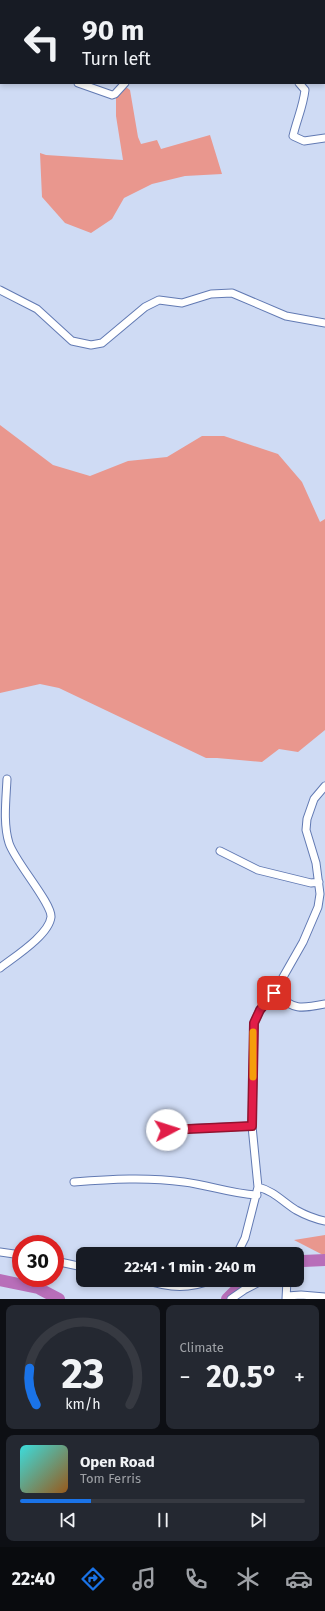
<!DOCTYPE html>
<html lang="en">
<head>
<meta charset="utf-8">
<style>
  body { margin:0; font-family:"Fira Sans",sans-serif; background:#242831; color:#f1f3f6; height:100vh; display:flex; flex-direction:column; font-size:15px; white-space:nowrap }
  * { box-sizing:border-box; margin:0 }
  p { font-size:13px; color:#9ea1a6 }
  .icon { flex:none; width:22px; height:22px; fill:none; stroke:currentColor; stroke-width:2; stroke-linecap:round; stroke-linejoin:round }
  .map { position:relative; height:1299px; overflow:hidden }
  .side { display:flex; flex-direction:column; gap:6px; padding:6px; background:#0d0f14; flex:1 }
  .side>* { flex:none }
  .banner { position:absolute; left:0px; top:0px; width:325px; height:84px; box-shadow:0 2px 6px #0003; background:#171b24; color:#f1f3f6; overflow:hidden }
  .speed { position:absolute; left:12px; top:1235px; display:flex; gap:8px; font-size:20px; font-weight:700; text-align:center }
  .speed>* { display:grid; place-content:center; width:52px; height:52px; border-radius:50%; background:#171b24; box-shadow:0 2px 6px #0003; line-height:1 }
  .speed .limit { border:6px solid #d22; background:#fff; color:#111 }
  .pin { position:absolute; display:grid; place-items:center; width:34px; height:34px; color:#fff; margin:-17px; border-radius:8px; box-shadow:0 2px 6px #0006 }
  .me { position:absolute; width:44px; margin:-22px; rotate:85deg; stroke-linejoin:round; filter:drop-shadow(0 0 3px #0008) }
  .turn { display:flex; align-items:center; gap:14px; height:84px; padding:0 16px; font-size:18px }
  .turn .icon { width:52px; height:52px; stroke-width:2.5 }
  .turn b { display:block; font-size:28px; line-height:34px }
  .big { font-size:30px; font-weight:700; line-height:1.1 }
  .side .tile { flex:1; display:flex; flex-direction:column; justify-content:center; gap:6px; min-width:0; padding:0 14px; border-radius:8px; background:#242831 }
  .side .dial { align-items:center; gap:0 }
  .dial svg { height:104px; overflow:visible; fill:none; stroke:#363941; stroke-width:7; stroke-linecap:round; text-anchor:middle }
  .dial text { fill:#f1f3f6; stroke:none }
  .song { display:flex; align-items:center; gap:12px }
  .cover { width:48px; height:48px; border-radius:6px; background:linear-gradient(135deg,hsl(180 70% 55%),hsl(30 70% 35%)) }
  .played { height:4px; border-radius:2px; background:linear-gradient(90deg,#1a73e8 25%,#363941 25%) }
  .keys { display:flex; justify-content:space-around; direction:ltr }
  .heat { display:flex; justify-content:space-between; align-items:center; font-size:22px; direction:ltr }
  .side .tiles { flex:1; display:grid; gap:6px; grid-template-columns:1fr 1fr }
  .tile:last-child { grid-column:span 2 }
  .trip { position:absolute; left:76px; top:1247px; width:228px; height:40px; border-radius:8px; background:#171b24; box-shadow:0 2px 6px #0003; font-weight:700; line-height:40px; text-align:center }
  .dock { display:flex; height:64px; justify-content:space-around; align-items:center; background:#090b0e; color:#9ea1a6 }
  .dock .icon { width:28px; height:28px }
  .dock .active { color:#1a73e8 }
  .dock b { font-size:18px; color:#f1f3f6 }
  .map>svg:first-child { display:block }
  .green { fill:#e9978e }
  .lines { fill:none; stroke-linecap:round; stroke-linejoin:round }
  .river { stroke:#b86eb9; stroke-width:12 }
  .minor-casing { stroke:#627ab3; stroke-width:9 }
  .minor { stroke:#fff; stroke-width:7 }
  .route-casing { stroke:#92132f; stroke-width:10 }
  .route { stroke:#e11d48; stroke-width:7 }
  .slow { stroke:#f59e0b; stroke-width:7 }
</style>
</head>
<body>
<div class="map">
<svg width="325" height="1299" viewBox="0 0 325 1299">
  <rect width="100%" height="100%" fill="#cfdbf4"/>
  <path class="green" d="M 126,87 L 130,90 L 138,137 L 141,144 L 157,140 L 161,149 L 210,135 L 222,174 L 185,176 L 152,184 L 124,198 L 112,219 L 91,233 L 65,223 L 42,197 L 40,153 L 46,155 L 123,160 L 116,116 L 116,98 Z
    M 0,425 L 53,465 L 90,476 L 128,461 L 167,457 L 202,436 L 224,436 L 278,454 L 302,482 L 320,522 L 325,519 L 325,730 L 298,752 L 279,749 L 262,762 L 217,758 L 206,758 L 59,688 L 40,684 L 0,693 Z
    M 325,1235 L 325,1256 L 294,1240 Z"/>
  <g class="lines">
    <path class="river" d="M 297,1262 L 303,1261 L 325,1260
      M 0,1280 L 38,1288 L 59,1299
      M 227,1299 L 234,1292 L 250,1283"/>
    <defs>
      <path id="minor" d="M 277,1 L 278,0
        M 324,25 L 325,25
        M 0,65 L 1,65
        M 78,83 L 112,95 L 115,94 L 125,83
        M 299,83 L 305,90 C 303,107 297,119 293,136 L 304,141 L 325,138
        M 0,290 L 37,309 L 72,341 L 91,345 L 102,343 L 145,307 L 159,300 L 182,303 L 211,294 L 232,293 L 286,316 L 325,323
        M 220,851 L 258,870 L 311,883 L 319,882
        M 0,968 C 14,957 49,935 51,917 C 52,903 15,862 9,843 C 3,824 6,800 7,779
        M 274,993 C 294,1010 300,1009 325,1004
        M 155,1131 L 179,1129 L 252,1126
        M 74,1182 C 111,1179 148,1177 184,1182 C 209,1185 232,1194 257,1195
        M 258,1187 C 274,1191 283,1202 296,1210 C 305,1215 315,1219 325,1221
        M 0,1252 L 21,1255
        M 237,1254 L 245,1238 L 258,1187 L 252,1126 L 254,1023 L 260,1010 L 274,993 L 303,942 L 318,907 L 320,894 L 316,863 L 306,830 L 307,819 L 314,799 L 325,786
        M 55,1261 L 83,1267
        M 146,1280 C 168,1288 190,1289 211,1280
        M 287,1296 L 301,1295 L 325,1297
        M 231,1299 L 244,1290 L 263,1280
        M 286,1299 L 287,1280"/>
    </defs>
    <use href="#minor" class="minor-casing"/>
    <use href="#minor" class="minor"/>
  </g>
  <g class="lines">
    <defs>
      <path id="route" d="M 167,1130 L 252,1126 L 254,1023 L 260,1010 L 274,993"/>
    </defs>
    <use href="#route" class="route-casing"/>
    <use href="#route" class="route"/>
    <path class="slow" d="M 253,1077 L 253,1032"/>
  </g>
</svg>
<div class="speed"><div class="limit">30</div></div>
<div class="pin" style="left:274px;top:993px;background:#d93025"><svg class="icon" aria-label="arrive" viewBox="0 0 24 24"><path d="M6 21V4h12l-3 4 3 4H6"/></svg></div>
<svg class="me" style="left:167px;top:1130px" viewBox="-20 -20 40 40"><circle r="19" fill="#fff"/><path d="M0-13L10 11 0 6-10 11z" fill="#e11d48"/></svg>
<div class="trip">22:41 · 1 min · 240 m</div>
<div class="banner">
<div class="turn"><svg class="icon" aria-label="left" viewBox="0 0 24 24"><path d="M17 20v-9H6M10 6l-5 5 5 5"/></svg><div><b>90 m</b>Turn left</div></div>
</div>
</div>
<section class="side">
<div class="tiles">
<div class="tile dial"><svg viewBox="0 0 100 80">
<path d="M14 69A42 42 0 1 1 86 69"/>
<path d="M14 69A42 42 0 0 1 9 41" stroke="#1a73e8"/>
<text x="50" y="56" font-size="32" font-weight="700">23</text>
<text x="50" y="72" font-size="11">km/h</text>
</svg></div>
<div class="tile"><p>Climate</p>
<div class="heat"><a>−</a><b class="big">20.5°</b><a>+</a></div>
</div>
<div class="tile">
<div class="song"><i class="cover"></i><div><b>Open Road</b><p>Tom Ferris</p></div></div>
<div class="played"></div>
<div class="keys"><svg class="icon" aria-label="previous" viewBox="0 0 24 24"><path d="M18 5L8 12l10 7zM5 5v14"/></svg><svg class="icon" aria-label="pause" viewBox="0 0 24 24"><path d="M8 5v14M16 5v14"/></svg><svg class="icon" aria-label="next" viewBox="0 0 24 24"><path d="M6 5l10 7-10 7zM19 5v14"/></svg></div>
</div>
</div>
</section>
<nav class="dock">
<b>22:40</b>
<svg class="icon active" aria-label="directions" viewBox="0 0 24 24"><path d="M12 3l9 9-9 9-9-9zM9 14v-3h6M13 9l2 2-2 2"/></svg>
<svg class="icon" aria-label="music" viewBox="0 0 24 24"><path d="M9 18V5l10-2v13"/><circle cx="6" cy="18" r="3"/><circle cx="16" cy="16" r="3"/></svg>
<svg class="icon" aria-label="phone" viewBox="0 0 24 24"><path d="M5 4h4l2 5-3 2q2 4 5 5l2-3 5 2v4C11 20 4 13 5 4z"/></svg>
<svg class="icon" aria-label="climate" viewBox="0 0 24 24"><path d="M12 3v18M4 7l16 10M4 17L20 7"/></svg>
<svg class="icon" aria-label="car" viewBox="0 0 24 24"><path d="M5 17H2v-5l4-1 3-4h7l3 4 3 1v5h-3M9 17h6M6 11h13"/><circle cx="7" cy="17" r="2"/><circle cx="17" cy="17" r="2"/></svg>
</nav>
</body>
</html>
